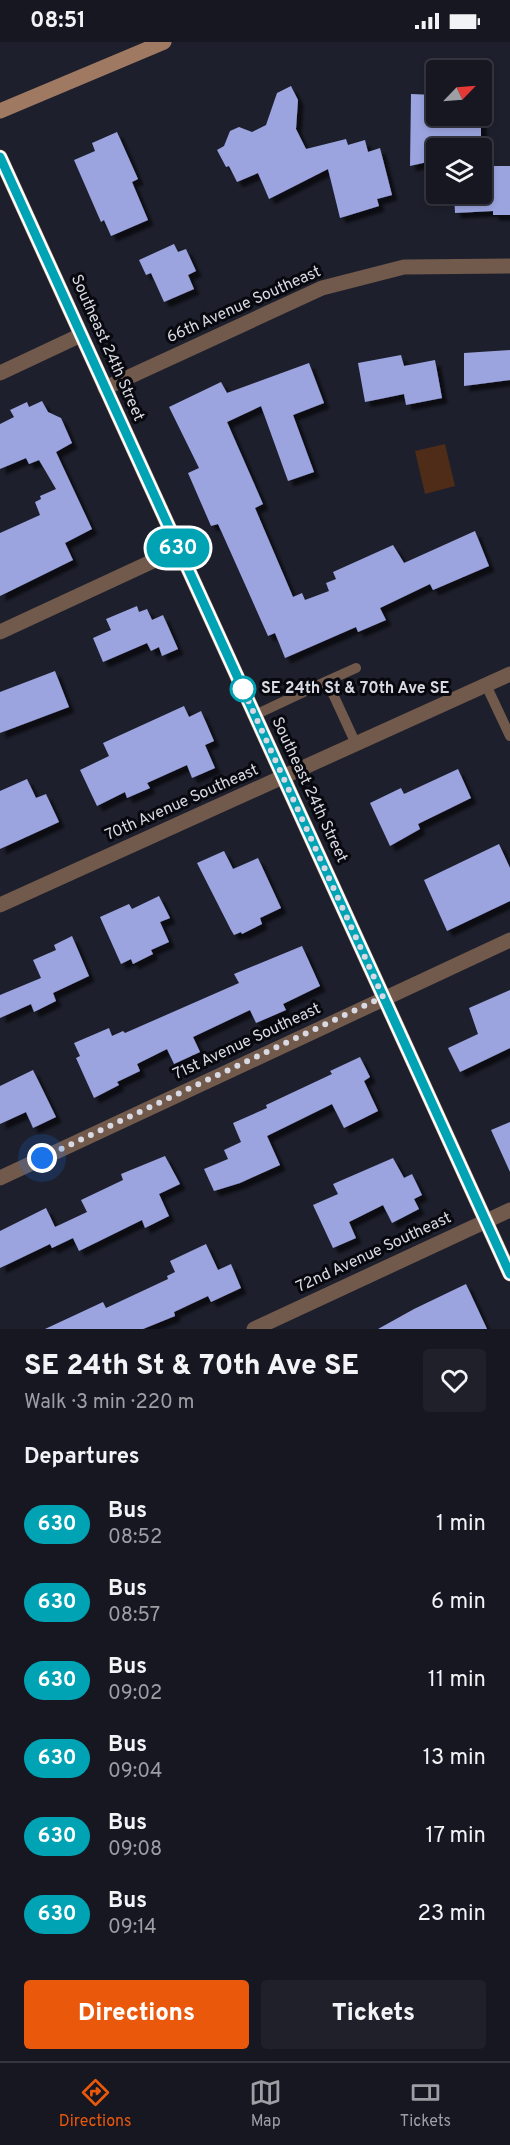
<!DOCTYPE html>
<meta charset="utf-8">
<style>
body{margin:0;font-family:Overpass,sans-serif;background:#1f202a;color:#f1f3f6;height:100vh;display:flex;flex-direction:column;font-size:22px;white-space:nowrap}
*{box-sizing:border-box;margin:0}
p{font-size:20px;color:#9e9fa5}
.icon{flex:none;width:33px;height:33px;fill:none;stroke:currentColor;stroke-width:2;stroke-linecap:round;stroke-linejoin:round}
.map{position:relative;height:1287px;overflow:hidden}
.drawer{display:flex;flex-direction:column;background:#161721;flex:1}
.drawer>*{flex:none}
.badge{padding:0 12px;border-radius:20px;font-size:21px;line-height:39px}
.needle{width:39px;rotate:65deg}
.fabs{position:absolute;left:426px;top:18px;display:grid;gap:12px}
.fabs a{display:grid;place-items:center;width:66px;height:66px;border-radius:6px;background:#161721;box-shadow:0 3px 9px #0003,0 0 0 2px #35363f;font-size:30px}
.you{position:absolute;width:30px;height:30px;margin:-15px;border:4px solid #fff;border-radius:50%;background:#1a73e8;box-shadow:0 0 0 9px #1a73e833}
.map>.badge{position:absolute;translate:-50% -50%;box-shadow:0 0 0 3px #fff}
h2{padding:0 24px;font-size:22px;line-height:54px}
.round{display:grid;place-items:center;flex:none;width:63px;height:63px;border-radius:6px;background:#1f202a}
.head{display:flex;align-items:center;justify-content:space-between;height:102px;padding:0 24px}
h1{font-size:28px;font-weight:800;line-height:45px}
.action{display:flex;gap:12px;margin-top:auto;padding:12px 24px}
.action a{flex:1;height:69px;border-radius:6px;background:#ea580c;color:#fff;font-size:24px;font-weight:800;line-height:69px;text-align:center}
.action a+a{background:#1f202a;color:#f1f3f6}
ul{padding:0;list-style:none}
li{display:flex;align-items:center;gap:18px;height:78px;padding:0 24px}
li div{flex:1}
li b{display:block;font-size:22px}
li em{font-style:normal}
li .badge{min-width:66px;font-weight:700;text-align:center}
.status{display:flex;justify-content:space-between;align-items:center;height:42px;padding:0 30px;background:#161721;direction:ltr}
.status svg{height:16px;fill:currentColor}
.menu{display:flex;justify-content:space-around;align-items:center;height:84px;border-top:2px solid #35363f;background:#161721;font-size:16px;color:#9e9fa5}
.menu a{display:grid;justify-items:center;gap:3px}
.menu .selected{color:#ea580c}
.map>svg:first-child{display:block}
.green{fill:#4e2c17}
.building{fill:#9ba4df;filter:url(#shadow)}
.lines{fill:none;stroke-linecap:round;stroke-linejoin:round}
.lane{stroke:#71594b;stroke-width:10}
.street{stroke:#71594b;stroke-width:15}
.secondary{stroke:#9f7962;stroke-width:15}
.line-casing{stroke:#fff;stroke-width:14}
.line{stroke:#00a3b4;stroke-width:9}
.walk{stroke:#d8d9e2;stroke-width:6;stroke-dasharray:0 10.8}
.stop-dot{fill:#fff;stroke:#00a3b4;stroke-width:3}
.labels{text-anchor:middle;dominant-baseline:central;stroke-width:6;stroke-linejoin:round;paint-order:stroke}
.street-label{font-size:16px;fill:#d8d9e2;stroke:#08090f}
.stop-label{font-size:16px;font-weight:bold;fill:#d8d9e2;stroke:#08090f;text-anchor:start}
</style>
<div class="status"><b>08:51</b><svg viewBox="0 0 49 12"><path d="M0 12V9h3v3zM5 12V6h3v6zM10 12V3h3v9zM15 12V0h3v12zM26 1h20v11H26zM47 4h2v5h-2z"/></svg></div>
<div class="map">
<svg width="510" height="1287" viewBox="0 0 510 1287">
<defs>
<filter id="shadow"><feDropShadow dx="5.5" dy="5.5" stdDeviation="1.5" flood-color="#0009"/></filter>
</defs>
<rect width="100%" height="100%" fill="#1d1f2c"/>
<path class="green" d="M445,402l10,42 -30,8 -10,-43z"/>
<path class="building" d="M291,44l7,14 -2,29 10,20 40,-10 2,6 17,-5 3,12 12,-4 12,47 -15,4 2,7 -39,12 -12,-49 -59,30 -11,-26 -21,9 -8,-16 -3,1 -9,-17 7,-4 6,-15 9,-4 13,5 14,-7 11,-32z
M411,52l25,1v21h40v5h5v27h-45v12l-26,6z
M117,90l21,47 -6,3 16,38 -37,16 -7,-16 -3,2 -27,-62 21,-9 -3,-8z
M482,124h28v49h-17v-4l-38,2 -1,-19h28z
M174,202l4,8 8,-3 10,22 -8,4 6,14 -30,13 -13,-29 -5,2 -7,-15z
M510,308v30l-46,6v-33z
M401,313l3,11 31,-6 7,38 -36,7 -2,-11 -39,8 -7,-39z
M309,321l15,40 -31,12 21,57 -26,9 -27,-75 -34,16 36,82 -8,4 38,89 9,-4 3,7 24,-9 -3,-8 10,-4 -3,-7 60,-27 11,18 71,-32 14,35 -56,24 -3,-6 -50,24 6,12 -28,12 -2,-5 -71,31 -10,-25 -7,3 -50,-112 -7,2 -23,-53 11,-5 -30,-61 52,-25 6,11z
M42,359l6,11 13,6 11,25 -16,9 36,77 -27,14 8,17 -73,36v-63l40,-18 -5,-13 6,-3 -1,-3 16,-7 -17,-29 -10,4 -3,-6 -26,11v-45l14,-7 -4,-7 17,-8 2,5z
M137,564l2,6 8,-3 5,11 11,-5 15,34 -16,7 -3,-9 -8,4 -4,-8 -44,19 -10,-24 18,-8 -5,-11z
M55,629l14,36 -69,26v-41z
M184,664l5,11 12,-6 13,30 -9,4 10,23 -23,10 -5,-13 -40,18 3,5 -23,10 -2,-6 -28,14 -17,-36 29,-14 -6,-13z
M458,727l13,29 -53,26 2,5 -30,17 -20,-43 31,-15 3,6z
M27,737l9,19 10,-4 13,28 -59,27v-58z
M499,802l11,24v33l-63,30 -23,-51z
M224,809l9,18 25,-11 23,50 -21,10 2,6 -20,10 -1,-2 -7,3 -3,-5 -34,-67z
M159,854l11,22 -10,4 9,20 -18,8 2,4 -20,10 -2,-5 -10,5 -21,-47 29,-13 3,5z
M72,894l17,40 -36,17 3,8 -22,11 -3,-8 -31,14v-23l41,-17 -8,-18 23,-10 -2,-5z
M302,904l18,40 -37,18 3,6 -30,13 -6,-13 -57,27 7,15 -26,12 -7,-15 -30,15 3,7 -23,11 2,3 -25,13 -18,-40 4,-2 -6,-13 35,-15 3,8 11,-5 2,2 114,-50 -5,-9z
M510,948v58l-50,24 -12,-24 30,-14 -9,-26z
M360,1015l10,20 -6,4 14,30 -34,17 -12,-24 -65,32 13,29 -40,18 -26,8 -10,-22 24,-10 -4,-9 17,-8 -8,-19 34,-15 -1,-3 66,-31 -2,-3z
M33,1028l23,47 -23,11 -7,-16 -26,12v-38z
M510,1080v50l-19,-42z
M165,1114l15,28 -21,10 10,22 -24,12 -3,-8 -63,31 -6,-13 -21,10 -2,-4 -50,24v-37l46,-23 9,19 32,-15 -6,-12 42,-20 -2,-6z
M393,1116l11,20 8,-4 10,21 -8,4 5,10 -27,14 -9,-18 -34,17 7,16 -23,10 -20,-43 25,-11 -5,-10z
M206,1202l12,26 13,-6 10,24 -30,14 -3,-6 -34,16 1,4 -32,13h-98l58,-27 3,6 62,-29 -1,-3 8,-4 -5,-11z
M466,1242l21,45h-109l36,-20z"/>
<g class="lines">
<path class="lane" d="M327,639l29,-13
M486,643l24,51
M255,673l72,-34 29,63"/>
<path class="street" d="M0,331l81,-38
M105,346l217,-100 82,-21 106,-1
M0,590l179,-83
M0,863l510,-231
M0,1136l510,-238
M254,1287l256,-119"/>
<path class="secondary" d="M0,69l164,-69
M0,115l510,1117"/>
</g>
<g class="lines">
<defs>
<path id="line" d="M0,115l510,1117"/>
</defs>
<use href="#line" class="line-casing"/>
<use href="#line" class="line"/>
<path class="walk" d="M42,1116l341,-161 -140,-308"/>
</g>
<circle class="stop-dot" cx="243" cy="647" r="12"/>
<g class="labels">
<g class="street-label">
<text transform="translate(244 263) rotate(-24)">66th Avenue Southeast</text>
<text transform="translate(107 306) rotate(66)">Southeast 24th Street</text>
<text transform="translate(309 748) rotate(65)">Southeast 24th Street</text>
<text transform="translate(182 761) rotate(-24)">70th Avenue Southeast</text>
<text transform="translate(247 1000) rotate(-25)">71st Avenue Southeast</text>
<text transform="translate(374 1211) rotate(-25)">72nd Avenue Southeast</text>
</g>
<g class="stop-label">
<text x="261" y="647">SE 24th St &amp; 70th Ave SE</text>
</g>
</g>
</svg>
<div class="fabs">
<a><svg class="needle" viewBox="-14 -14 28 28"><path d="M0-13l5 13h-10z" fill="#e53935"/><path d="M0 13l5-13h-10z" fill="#9e9fa5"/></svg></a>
<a><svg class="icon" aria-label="layers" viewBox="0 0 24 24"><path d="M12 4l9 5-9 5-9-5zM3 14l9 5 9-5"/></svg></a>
</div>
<div class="you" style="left:42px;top:1116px"></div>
<b class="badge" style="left:178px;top:506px;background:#00a3b4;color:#fff">630</b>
</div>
<section class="drawer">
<div class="head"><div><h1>SE 24th St &amp; 70th Ave SE</h1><p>Walk · 3 min · 220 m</p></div><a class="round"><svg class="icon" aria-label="heart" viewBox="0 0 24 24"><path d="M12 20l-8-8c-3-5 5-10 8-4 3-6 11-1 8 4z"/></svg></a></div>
<h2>Departures</h2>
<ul>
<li><span class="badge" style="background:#00a3b4;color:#fff">630</span><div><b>Bus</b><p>08:52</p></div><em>1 min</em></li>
<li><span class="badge" style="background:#00a3b4;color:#fff">630</span><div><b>Bus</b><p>08:57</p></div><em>6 min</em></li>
<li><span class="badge" style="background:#00a3b4;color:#fff">630</span><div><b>Bus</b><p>09:02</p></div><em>11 min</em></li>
<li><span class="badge" style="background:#00a3b4;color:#fff">630</span><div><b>Bus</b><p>09:04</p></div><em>13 min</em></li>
<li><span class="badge" style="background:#00a3b4;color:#fff">630</span><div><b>Bus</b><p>09:08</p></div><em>17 min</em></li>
<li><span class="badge" style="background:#00a3b4;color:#fff">630</span><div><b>Bus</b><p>09:14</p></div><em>23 min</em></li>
</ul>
<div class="action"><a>Directions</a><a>Tickets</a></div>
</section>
<nav class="menu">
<a class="selected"><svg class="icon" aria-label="directions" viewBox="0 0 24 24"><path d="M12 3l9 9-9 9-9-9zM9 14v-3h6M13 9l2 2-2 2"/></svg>Directions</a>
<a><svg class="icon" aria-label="map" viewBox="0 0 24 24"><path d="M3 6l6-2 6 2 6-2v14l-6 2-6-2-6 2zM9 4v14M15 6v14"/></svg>Map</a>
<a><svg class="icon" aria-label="tickets" viewBox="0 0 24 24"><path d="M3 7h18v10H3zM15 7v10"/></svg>Tickets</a>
</nav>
